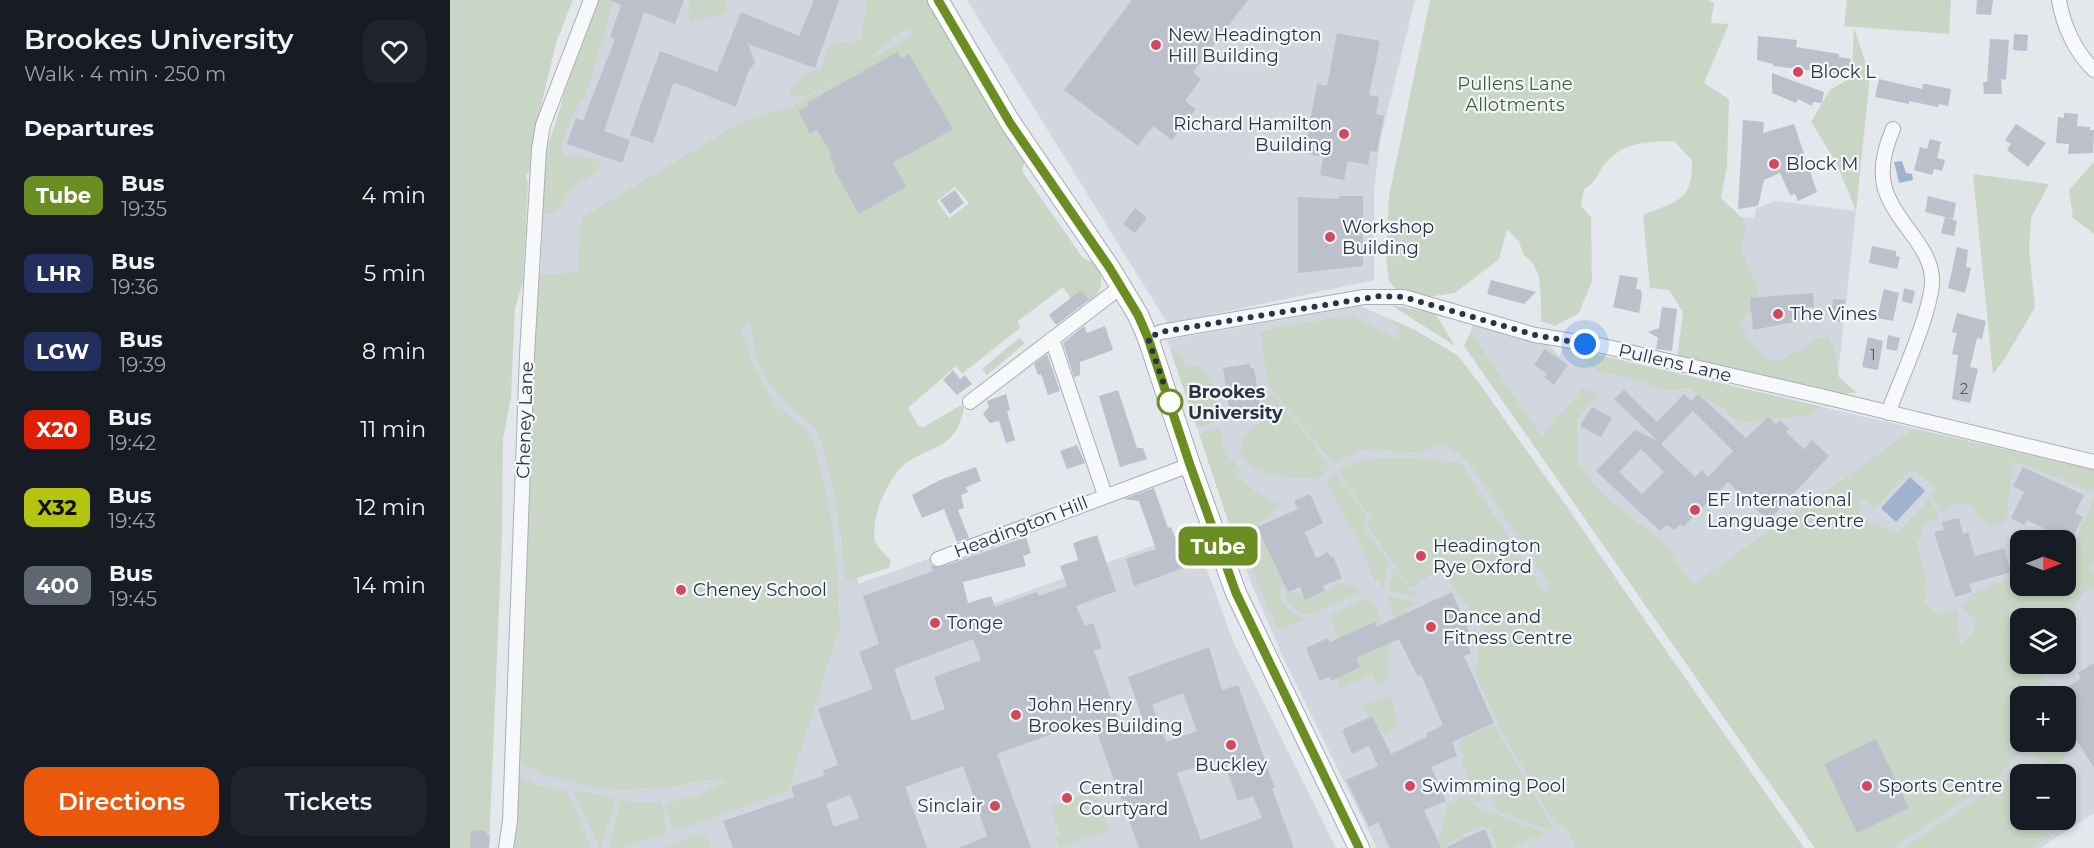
<!DOCTYPE html>
<meta charset="utf-8">
<style>
body{margin:0;font-family:Montserrat,sans-serif;background:#20242c;color:#f1f3f6;height:100vh;display:flex;flex-direction:column;font-size:22px;white-space:nowrap}
*{box-sizing:border-box;margin:0}
p{font-size:20px;color:#9ea1a6}
.icon{flex:none;width:33px;height:33px;fill:none;stroke:currentColor;stroke-width:2;stroke-linecap:round;stroke-linejoin:round}
.map{position:relative;flex:1;overflow:hidden}
.sheet{display:flex;flex-direction:column;background:#171b24;width:450px}
.sheet>*{flex:none}
.badge{padding:0 12px;border-radius:9px;font-size:21px;line-height:39px}
.needle{width:39px;rotate:90deg}
.buttons{position:absolute;left:1560px;top:530px;display:grid;gap:12px}
.buttons a{display:grid;place-items:center;width:66px;height:66px;border-radius:12px;background:#171b24;box-shadow:0 3px 9px #0003;font-size:30px}
.you{position:absolute;width:30px;height:30px;margin:-15px;border:4px solid #fff;border-radius:50%;background:#1a73e8;box-shadow:0 0 0 9px #1a73e833}
.map>.badge{position:absolute;translate:-50% -50%;box-shadow:0 0 0 3px #fff}
h2{padding:0 24px;font-size:22px;line-height:54px}
.round{display:grid;place-items:center;flex:none;width:63px;height:63px;border-radius:18px;background:#20242c}
.headline{display:flex;align-items:center;justify-content:space-between;height:102px;padding:0 24px}
h1{font-size:28px;font-weight:600;line-height:45px}
.cta{display:flex;gap:12px;margin-top:auto;padding:12px 24px}
.cta a{flex:1;height:69px;border-radius:18px;background:#ea580c;color:#fff;font-size:24px;font-weight:600;line-height:69px;text-align:center}
.cta a+a{background:#20242c;color:#f1f3f6}
ul{padding:0;list-style:none}
li{display:flex;align-items:center;gap:18px;height:78px;padding:0 24px}
li div{flex:1}
li b{display:block;font-size:22px}
li em{font-style:normal}
li .badge{min-width:66px;font-weight:700;text-align:center}
main{display:flex;flex:1;min-height:0}
.map>svg:first-child{display:block}
.built{fill:#d2d6de;fill-rule:evenodd}
.green{fill:#c9d6c5;fill-rule:evenodd}
.water{fill:#9fb4cc}
.building{fill:#bbc0ca;fill-rule:evenodd}
.lines{fill:none;stroke-linecap:round;stroke-linejoin:round}
.minor-casing{stroke:#a9aeb7;stroke-width:16}
.primary-casing{stroke:#a3abb8;stroke-width:22}
.minor{stroke:#f7f8fa;stroke-width:14}
.primary{stroke:#fff;stroke-width:20}
.line-casing{stroke:#fff;stroke-width:14}
.line{stroke:#6b8e23;stroke-width:9}
.walk{stroke:#2b3445;stroke-width:6;stroke-dasharray:0 10.8}
.poi-dot{fill:#d1495b;stroke:#f4f6f9;stroke-width:2}
.stop-dot{fill:#fff;stroke:#6b8e23;stroke-width:3}
.labels{text-anchor:middle;dominant-baseline:central;stroke-width:4.5;stroke-linejoin:round;paint-order:stroke}
.number-label{font-size:15px;fill:#4f5766}
.poi-label{font-size:18px;fill:#2b3445;stroke:#f4f6f9;text-anchor:start}
.park-label{font-size:18px;fill:#3f6138;stroke:#f4f6f9}
.street-label{font-size:18px;fill:#2b3445;stroke:#f4f6f9}
.stop-label{font-size:18px;font-weight:bold;fill:#2b3445;stroke:#f4f6f9;text-anchor:start}
</style>
<main>
<section class="sheet">
<div class="headline"><div><h1>Brookes University</h1><p>Walk · 4 min · 250 m</p></div><a class="round"><svg class="icon" aria-label="heart" viewBox="0 0 24 24"><path d="M12 20l-8-8c-3-5 5-10 8-4 3-6 11-1 8 4z"/></svg></a></div>
<h2>Departures</h2>
<ul>
<li><span class="badge" style="background:#6b8e23;color:#fff">Tube</span><div><b>Bus</b><p>19:35</p></div><em>4 min</em></li>
<li><span class="badge" style="background:#222e5b;color:#fff">LHR</span><div><b>Bus</b><p>19:36</p></div><em>5 min</em></li>
<li><span class="badge" style="background:#222e5b;color:#fff">LGW</span><div><b>Bus</b><p>19:39</p></div><em>8 min</em></li>
<li><span class="badge" style="background:#df2005;color:#fff">X20</span><div><b>Bus</b><p>19:42</p></div><em>11 min</em></li>
<li><span class="badge" style="background:#b3c50e;color:#111">X32</span><div><b>Bus</b><p>19:43</p></div><em>12 min</em></li>
<li><span class="badge" style="background:#5e6671;color:#fff">400</span><div><b>Bus</b><p>19:45</p></div><em>14 min</em></li>
</ul>
<div class="cta"><a>Directions</a><a>Tickets</a></div>
</section>
<div class="map">
<svg width="1644" height="848" viewBox="0 0 1644 848">
<rect width="100%" height="100%" fill="#e4e7ec"/>
<path class="built" d="M145,0h333l85,141 -262,197 102,145 5,101 84,-30 23,60 228,-83 40,110 103,207h-823l30,-635 19,-114z
M517,0h448l-35,141 -6,48v91l-206,44z
M1326,201l80,10 -20,183 -137,-31 17,-148 38,3 2,-10z
M910,306l55,24 43,26 109,150 118,174 119,168h-427l-91,-184 -35,-81 -84,-243z
M1022,325l67,15 12,7 8,9 5,-9 530,123v343l-54,35h-211l-286,-410 -72,-107zM1570,540h46v45h-46zM1570,618h46v45h-46zM1570,696h46v45h-46zM1570,774h46v45h-46z"/>
<path class="green" d="M0,0h123l-17,43 -25,105 -1,21 -4,7 2,8 -5,98 -8,26 -4,89 -8,42 -1,97 -13,312h-39z
M145,0h19l-29,97 -12,15 -12,34 4,9 23,2 14,6 -10,13 -20,10 -11,22 -12,7 -6,-2 -2,-45z
M240,0h38l-3,13 -36,9z
M417,0h61l97,159 -3,12 61,87 14,6c7,15 6,27 -7,38l-9,-12 -10,8 -8,-11 -45,34 2,7 -58,46 -6,-8 -48,42 11,18 5,1 37,-22 3,3c-9,42 -28,35 -58,55 -17,12 -38,59 -30,80 3,6 10,12 15,18l-2,7 -43,13c-7,-50 -9,-103 -30,-150 -4,-9 -22,-19 -30,-28 -21,-21 -36,-53 -35,-83l-10,8 12,38 22,38 29,24 9,15 14,52 9,59 4,72 -52,165 -116,41 -5,-29 30,-7 32,-16 -31,1 -26,6 -52,3 -26,-3 -51,-13 -18,-9 -8,-9 21,-481 40,-3 3,-54 157,-94 45,-16 3,2 53,-32 -36,19 -13,-1 1,-6 13,-17 17,-4 8,-23 7,-5 16,3 9,-6zM457,29l6,6 -73,42 32,-20 14,-14zM505,187l14,16 -20,15 -12,-17z
M980,0h279l5,3 -3,20 18,1 -25,59 25,16 -2,67 -6,32c19,19 32,23 19,50l17,39 1,17 -19,18c9,17 19,35 39,40l39,-23 12,-2 6,15 4,25 18,16 -21,1 -159,-36 6,-46 -14,-22 -19,-2 -7,-73c33,-14 50,-13 49,-55l-18,-19c-28,1 -50,0 -69,23 -8,10 -9,19 -21,25l-3,17 10,11 1,64 -13,32 -24,13 -14,-5c-1,-21 4,-54 -17,-65l-5,-14 -12,-13 -8,30 -44,34 -28,4 -30,-6 -8,-10 -3,-24 3,-61z
M1397,0h104l-2,34 -105,-8z
M1404,28l16,48 -14,135 -20,-49 -25,-40 19,-32 22,-13z
M1644,162v72l-21,-16 -4,-28z
M1523,174l76,10 -18,34 -2,31 6,58 -31,53 -11,14z
M941,305l44,8 20,33z
M895,316h8l45,24 2,-9 -10,-12 25,11 43,26 24,31 322,461h-229l-9,-21 -11,-3 -57,-100 -24,-52 5,-16 -6,-14 2,-14 7,11 5,-3 -45,-68 -31,21 -44,-64 3,-8 -33,-47c38,-20 82,-10 123,-8l87,135 -4,-9 6,-4 -81,-123 -24,-18 -26,10 -60,-3 -24,14 -65,-78 -9,-55z
M1021,331l72,107 12,-22 7,-3 20,-24 16,5 -21,26v42l16,22 20,19 51,40 23,35 8,5 219,-154 180,41v22l-81,-31 -7,60 -16,6 -21,-24 -16,1 -11,9 -11,-19 5,-6 -24,-19 -37,40 -15,-12 -1,21 38,15 32,-34 10,16 -19,13 3,8 -6,6 11,43 -4,15 11,14 22,-5 2,36 11,-9 7,-16 -17,-13 11,-12 45,-20 -4,-19 8,-10v39h46v-29h2l26,-59v64l-5,6 5,6v13l-12,7 -7,14 -29,11h-26v45h23l4,12 -18,21h-9v45l49,-1 -4,17 -11,10 -28,-16 -12,7 -18,21 -104,69h-77l-351,-502z
M569,338l6,5 -38,32 -5,-6z
M720,349l10,5 6,12c31,-4 30,35 31,55l-20,7z
M1122,349l247,57 -6,9 -64,7 -16,-4 -12,-11 -33,-19 -20,3 -40,-14 -30,-5z
M825,395l55,71 -12,13c-19,0 -91,-3 -74,-40 6,-11 13,-17 24,-20l-3,-17h-4v-5z
M769,427l6,26 17,17 -5,5 18,16 24,14 -22,21 28,59 -5,3c-2,17 12,25 25,31l-27,11 -37,-86 2,-5 -12,-9 -32,-96z
M884,471l32,44 -2,12 25,36 -6,27 -4,-10 -4,2 -14,-34 -34,-66z
M944,567l17,25 3,-2 5,7 -31,-6z
M890,584l15,2 8,6 -54,23c-12,-5 -24,-9 -24,-24l18,4 3,4z
M935,595l34,8 -14,6 2,4 -12,5z
M914,599l10,4 10,26 -6,2 -3,-8 -37,15 -8,-22z
M935,634l4,11 -2,35 -9,5 -6,-11 -33,15 -4,-10 4,-17z
M936,696l5,2c6,17 10,28 -6,38l-23,-30z
M1044,725l59,103 -4,2 -51,-19 -7,-17 5,-2 -4,-9 -15,6 4,9h6l-10,4 -10,-8 7,-3 -12,-26 3,-6 -6,-14 1,-5z
M1586,760l10,14h-26v45h46v-15l9,15 -44,29h-127z
M66,774l21,11 30,6 25,57h-79z
M123,790l43,8 -15,50h-1z
M645,791l14,39 -50,18 -4,-12 5,-2 -10,-27z
M1013,796l16,12 66,25 -33,15h-15l-7,-19 -7,-3 -21,8 3,4 -17,5 -5,5 -6,-3 11,-42z
M171,801l41,2 5,30 -46,15h-12z
M255,831l7,17h-49z"/>
<path class="water" d="M1452,161l4,12 6,1 1,6 -14,3 -5,-21z
M1460,477l15,14 -29,31 -15,-14z"/>
<path class="building" d="M161,0h73l-9,24 -31,-12 -40,119 26,9 -8,23 -55,-19 9,-26 7,3 32,-82 -5,-2 11,-32z
M364,0h25l-24,68 -67,-24 7,18 -7,10 -12,35 -60,-24 -3,1 -20,59 -23,-8 30,-84 57,21 24,-60 58,24z
M682,0h116l-55,72 8,7 -16,22 11,8 -24,31 -19,-14 -15,20 -74,-56z
M1527,0h16l-2,15 -15,-1z
M887,33l43,8 -11,54 10,2 -3,17 8,2 -7,36 -7,-1 -2,14 -20,-4 -4,19 -24,-5 3,-18 -19,-4 13,-69 10,2z
M1564,34l14,1 -1,16 -14,-1z
M1308,36l39,4 -1,7 43,7v3l12,2 -1,15 -11,-4 -1,4 -65,-8v-2l-16,-4z
M1540,39l19,1 -3,40 -5,-1 1,15h-18l-1,-12h4z
M447,52l5,6 7,-4 44,75 -60,34 13,24 -47,27 -25,-44 2,-1 -7,-13 3,-1 -15,-25 -7,4 -12,-23 10,-5 -1,-3z
M1322,73l52,19 -2,11 -9,-1 -1,4 -14,-7 -2,4 -24,-10z
M1429,79l43,10 1,-5h3l25,5 -3,17 -9,-2 -1,3 -29,-6v3l-34,-7z
M1614,113l14,1 -1,12 13,1v3h4l-1,23 -25,1 1,-10 -13,-1 2,-26 6,1z
M1293,120l21,2 -1,11 31,-9 23,68 -19,9 -3,-7 -5,1 -10,-22 -16,7 -6,26 -20,3z
M1566,124l30,19 -18,24 -21,-17 4,-6 -6,-4z
M1480,139l11,3 -4,16 8,2 -3,11 -8,-2 -2,6 -18,-5 6,-23 7,2z
M505,190l9,13 -14,11 -10,-14z
M889,196h24v70l-65,7v-76l41,2z
M1478,196l28,7 -3,16 -28,-7z
M685,208l12,10 -12,15 -12,-9z
M1495,217l12,4 -3,15 -13,-3z
M1422,246l24,5v5l4,1 -3,12 -28,-6z
M1507,247l11,3 -2,17 5,1 -6,25 -17,-5z
M1170,275l18,3 -2,11 5,1 1,6 -3,17 -26,-6z
M1041,280l45,12 -12,12 -37,-10z
M1454,288l11,3 -3,13 -10,-3z
M1434,289l15,4 -6,28 -16,-3z
M631,290l8,10 -33,25 -7,-10z
M1363,293l1,14 -11,1 1,12 -51,10 -3,-32z
M1383,299l12,1 -2,22 -12,-1z
M1212,307l15,2 -5,42 -16,-2 2,-11 -10,-6 11,-4z
M1507,313l29,8 -4,18 -5,-1 -7,29 8,2 -8,34 -18,-4 6,-44 -6,-1 5,-21 -5,-1z
M634,326l3,7 18,-7 8,24 -33,12v13l-6,2 -11,-34z
M1438,335l12,3 -3,13 -11,-2z
M1418,337l15,4 -5,29 -16,-3z
M1095,349l23,16 -14,20 -10,-8 3,-3 -13,-9z
M597,354l13,37 -12,4 -7,-21 -3,1 -4,-11z
M800,364v4h4l8,48 -28,4 -4,-3 -7,-49z
M503,370l7,9 5,-4 7,9 -15,11 -14,-15z
M668,390l19,58h6l4,11 -27,8 -21,-71z
M1174,390l33,32 27,-28 7,7 7,-7 48,44 22,-21 8,7 4,-4 9,9 -3,3 18,17 8,-9 17,16 -61,65 -40,-39 -45,45 -3,-3 -5,6 -9,-5 -6,6 -64,-60 39,-41 23,11 -44,-42zM1243,411l40,40 -25,26 -6,-7 -7,7 -34,-33zM1191,449l23,23 -22,22 -23,-22z
M556,394l4,16 -3,1 8,29 -9,3 -7,-22 -9,2 -7,-9 6,-7 -2,-6z
M1142,407l20,11 -11,19 -21,-11z
M627,445l8,18 -18,6 -7,-18z
M526,467l5,14 -15,6 2,5 -7,3 3,13 -6,2 11,28 -12,4 -13,-33 -22,9 -10,-23 28,-15z
M1573,467l61,28 -9,18 8,4 -14,28 -3,-5h-24l5,-10 -20,-10 -3,5 -13,-7 13,-26 -11,-6z
M704,488l14,40 3,-1 7,17 3,-1 8,23 -55,20 -8,-27 30,-10 -17,-48 -16,-2z
M860,494l13,29 -18,9 11,26 12,-6 2,5 3,-1 9,22 -19,8 2,5 -20,9 -5,-13 -12,5 -31,-65 41,-18 -4,-8z
M1509,518l4,16 5,-2 7,24 29,-8 7,24 -42,12 3,8 -17,5 -21,-65 10,-2 -2,-8z
M647,535l19,56 -40,15 9,20 8,-3 9,25 -8,3 28,79 22,-8 -16,-45 81,-30 13,43 16,-5 37,103 -3,1 22,59h-155l-47,-129 -95,35 34,94h-72l28,-12 -24,-70 -58,21 22,61h-194l-10,-27 71,-24 -3,-10 34,-12 -2,-5 15,-5 -20,-56 55,-20 -14,-37 20,-8 -16,-48 70,-25 -2,-5 10,1 85,-30 5,16 -8,3 3,10 -63,16 5,21 23,-7 4,11 42,-15 2,4 28,-10 -7,-20 18,-6 -5,-17zM523,639l8,21 -47,17 11,32 -33,12 -18,-52zM733,693l14,38 -31,11 -14,-37zM773,759l15,42 15,-5 9,22 -61,22 -24,-67zM400,795l9,23 -25,9 -8,-23z
M1002,592l18,42 -6,3 7,16 -7,3 30,67 -42,19 5,14 -26,11 15,34 -22,9 17,38h-51l-12,-26 -9,5 -23,-47 32,-14 -9,-20 -17,8 -10,-24 30,-14 19,38 36,-17 -1,-3 17,-9 -22,-50 -3,2 -19,-38 -43,19 4,9 -29,14 -2,-4 -9,4 -14,-33 22,-10 2,4 45,-20 1,5z
M1644,663v105l-28,-45v-35l15,-10 -3,-5z
M1426,739l33,69 -52,25 -33,-69z
M1035,829l8,19h-48l20,-10z
M21,830l15,1v4h4l-1,13h-19z"/>
<g class="lines">
<defs>
<path id="minor" d="M1609,0c4,25 16,52 35,70
M698,338l13,-6 203,-35h40l131,38 68,11 226,52 265,64
M602,339l53,156
M520,402l152,-116
M1438,413c11,-30 46,-106 44,-135 -1,-16 -9,-28 -18,-41 -30,-40 -42,-59 -21,-108
M488,559l252,-94
M56,848l4,-27 17,-466 12,-206 4,-24 48,-125"/>
<path id="primary" d="M488,0l72,122 99,145 29,48 10,23 42,127 46,128 123,255"/>
</defs>
<use href="#minor" class="minor-casing"/>
<use href="#primary" class="primary-casing"/>
<use href="#minor" class="minor"/>
<use href="#primary" class="primary"/>
</g>
<g class="lines">
<defs>
<path id="line" d="M488,0l72,123 99,144 29,48 10,23 42,127 46,128 123,255"/>
</defs>
<use href="#line" class="line-casing"/>
<use href="#line" class="line"/>
<path class="walk" d="M720,402l-22,-64 13,-6 219,-36 24,1 131,38 50,9"/>
</g>
<g class="poi-dot">
<circle cx="706" cy="45" r="6"/>
<circle cx="1348" cy="72" r="6"/>
<circle cx="894" cy="134" r="6"/>
<circle cx="1324" cy="164" r="6"/>
<circle cx="880" cy="237" r="6"/>
<circle cx="1328" cy="314" r="6"/>
<circle cx="1245" cy="510" r="6"/>
<circle cx="971" cy="556" r="6"/>
<circle cx="231" cy="590" r="6"/>
<circle cx="485" cy="623" r="6"/>
<circle cx="981" cy="627" r="6"/>
<circle cx="566" cy="715" r="6"/>
<circle cx="781" cy="745" r="6"/>
<circle cx="960" cy="786" r="6"/>
<circle cx="1417" cy="786" r="6"/>
<circle cx="617" cy="798" r="6"/>
<circle cx="545" cy="806" r="6"/>
</g>
<circle class="stop-dot" cx="720" cy="402" r="12"/>
<g class="labels">
<g class="number-label">
<text x="1423" y="354">1</text>
<text x="1514" y="388">2</text>
</g>
<g class="poi-label">
<text x="718" y="35">New Headington<tspan x="718" dy="21">Hill Building</tspan></text>
<text x="1360" y="72">Block L</text>
<text x="882" y="124" text-anchor="end">Richard Hamilton<tspan x="882" dy="21">Building</tspan></text>
<text x="1336" y="164">Block M</text>
<text x="892" y="227">Workshop<tspan x="892" dy="21">Building</tspan></text>
<text x="1340" y="314">The Vines</text>
<text x="1257" y="500">EF International<tspan x="1257" dy="21">Language Centre</tspan></text>
<text x="983" y="546">Headington<tspan x="983" dy="21">Rye Oxford</tspan></text>
<text x="243" y="590">Cheney School</text>
<text x="993" y="617">Dance and<tspan x="993" dy="21">Fitness Centre</tspan></text>
<text x="497" y="623">Tonge</text>
<text x="578" y="705">John Henry<tspan x="578" dy="21">Brookes Building</tspan></text>
<text x="781" y="765" text-anchor="middle">Buckley</text>
<text x="972" y="786">Swimming Pool</text>
<text x="1429" y="786">Sports Centre</text>
<text x="629" y="788">Central<tspan x="629" dy="21">Courtyard</tspan></text>
<text x="533" y="806" text-anchor="end">Sinclair</text>
</g>
<g class="park-label">
<text x="1065" y="84">Pullens Lane<tspan x="1065" dy="21">Allotments</tspan></text>
</g>
<g class="street-label">
<text transform="translate(1225 363) rotate(13)">Pullens Lane</text>
<text transform="translate(75 420) rotate(-88)">Cheney Lane</text>
<text transform="translate(571 527) rotate(-21)">Headington Hill</text>
</g>
<g class="stop-label">
<text x="738" y="392">Brookes<tspan x="738" dy="21">University</tspan></text>
</g>
</g>
</svg>
<div class="buttons">
<a><svg class="needle" viewBox="-14 -14 28 28"><path d="M0-13l5 13h-10z" fill="#e53935"/><path d="M0 13l5-13h-10z" fill="#9ea1a6"/></svg></a>
<a><svg class="icon" aria-label="layers" viewBox="0 0 24 24"><path d="M12 4l9 5-9 5-9-5zM3 14l9 5 9-5"/></svg></a>
<a>+</a>
<a>−</a>
</div>
<div class="you" style="left:1135px;top:344px"></div>
<b class="badge" style="left:768px;top:546px;background:#6b8e23;color:#fff">Tube</b>
</div>
</main>
